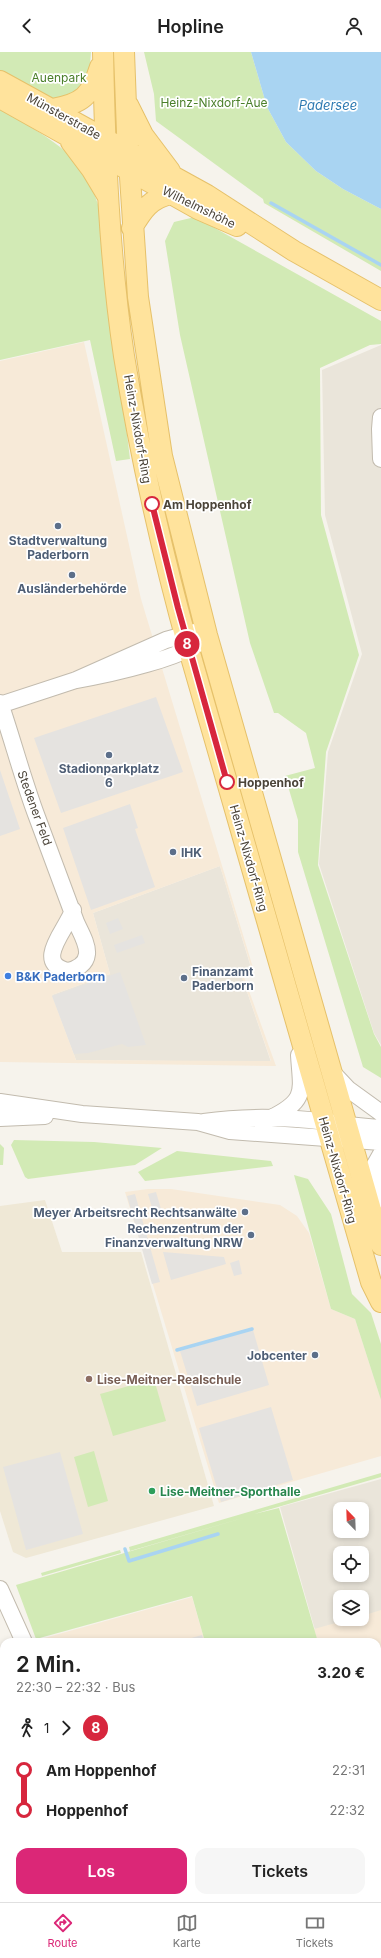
<!DOCTYPE html>
<html lang="de">
<meta charset="utf-8">
<style>
body{margin:0;font-family:Inter,sans-serif;background:#f6f6f6;color:#222;height:100vh;display:flex;flex-direction:column;font-size:15px;white-space:nowrap}
*{box-sizing:border-box;margin:0}
p{font-size:13px;color:#767676}
.icon{flex:none;width:22px;height:22px;fill:none;stroke:currentColor;stroke-width:2;stroke-linecap:round;stroke-linejoin:round}
.map{position:relative;flex:1;overflow:hidden}
.panel{position:absolute;left:0px;top:1586px;width:381px;height:264px;display:flex;flex-direction:column;background:#fff;border-radius:12px 12px 0 0;box-shadow:0 2px 6px #0003}
.panel>*{flex:none}
.badge{padding:0 8px;border-radius:13px;font-size:14px;line-height:26px}
.needle{width:26px;rotate:337deg}
.controls{position:absolute;left:333px;top:1450px;display:grid;gap:8px}
.controls a{display:grid;place-items:center;width:36px;height:36px;border-radius:8px;background:#fff;box-shadow:0 2px 6px #0003;font-size:20px}
.map>.badge{position:absolute;translate:-50% -50%;box-shadow:0 0 0 2px #fff}
.legs{display:flex;align-items:center;gap:6px;height:44px;padding:0 16px;font-size:13px}
.legs p{margin-inline-start:auto}
.summary{display:flex;align-items:center;justify-content:space-between;height:68px;padding:0 16px}
h1{font-size:22px;font-weight:600;line-height:30px}
.action{display:flex;gap:8px;margin-top:auto;padding:8px 16px}
.action a{flex:1;height:46px;border-radius:12px;background:#db2777;color:#fff;font-size:16px;font-weight:600;line-height:46px;text-align:center}
.action a+a{background:#f6f6f6;color:#222}
ul{padding:0 16px;list-style:none}
li{display:flex;align-items:center;gap:14px;height:40px;font-size:15px}
li i{display:grid;place-items:center;width:6px;height:100%;margin:0 5px;background:currentColor}
li i::after{content:'';width:10px;height:10px;margin:-5px;border:3px solid;border-radius:50%;background:#fff}
li p{margin-inline-start:auto}
li:first-child i{background:linear-gradient(#0000 50%,currentColor 0)}
li:last-child i{background:linear-gradient(currentColor 50%,#0000 0)}
header{display:flex;justify-content:space-between;align-items:center;height:52px;padding:0 16px;background:#fff;font-size:18px;font-weight:600}
.menu{display:flex;justify-content:space-around;align-items:center;height:56px;border-top:1px solid #e0e0e0;background:#fff;font-size:11px;color:#767676}
.menu a{display:grid;justify-items:center;gap:2px}
.menu .on{color:#db2777}
.map>svg:first-child{display:block}
.residential{fill:#eae5da;fill-rule:evenodd}
.commercial{fill:#f7ead8;fill-rule:evenodd}
.education{fill:#efe8d6}
.green{fill:#d2eab5}
.parking{fill:#e5e3e0}
.water{fill:#a9d4f2}
.lines{fill:none;stroke-linecap:round;stroke-linejoin:round}
.stream{stroke:#a9d4f2;stroke-width:3.5}
.minor-casing{stroke:#c2bbae;stroke-width:18}
.major-casing{stroke:#e6c16a;stroke-width:22}
.minor{stroke:#fff;stroke-width:16}
.major{stroke:#ffe39c;stroke-width:20}
.line-1-casing{stroke:#fff;stroke-width:9}
.line-1{stroke:#d7263d;stroke-width:6}
.stop-1-dot{fill:#fff;stroke:#d7263d;stroke-width:2}
.service-dot{fill:#5c6f8a;stroke:#fff;stroke-width:1.5}
.shop-dot{fill:#3f7fe0;stroke:#fff;stroke-width:1.5}
.education-dot{fill:#8d6e63;stroke:#fff;stroke-width:1.5}
.leisure-dot{fill:#2e9e5b;stroke:#fff;stroke-width:1.5}
.labels{text-anchor:middle;dominant-baseline:central;stroke-width:3.5;stroke-linejoin:round;paint-order:stroke}
.park-label{font-size:12px;fill:#4a7f2a;stroke:#fff}
.street-label{font-size:12px;fill:#4b4439;stroke:#fff}
.stop-label{font-size:12px;font-weight:bold;fill:#4b4439;stroke:#fff;text-anchor:start}
.service-label{font-size:12px;font-weight:bold;fill:#4e5e75;stroke:#fff}
.shop-label{font-size:12px;font-weight:bold;fill:#366cbe;stroke:#fff;text-anchor:start}
.education-label{font-size:12px;font-weight:bold;fill:#785e54;stroke:#fff;text-anchor:start}
.leisure-label{font-size:12px;font-weight:bold;fill:#27864d;stroke:#fff;text-anchor:start}
.water-label{font-size:13px;font-style:italic;fill:#2e7ab2;stroke:#fff}
</style>
<header><svg class="icon" aria-label="back" viewBox="0 0 24 24"><path d="M15 5l-7 7 7 7"/></svg>Hopline<svg class="icon" aria-label="person" viewBox="0 0 24 24"><circle cx="12" cy="8" r="4"/><path d="M4 21q1-7 8-7t8 7"/></svg></header>
<div class="map">
<svg width="381" height="1850" viewBox="0 0 381 1850">
<rect width="100%" height="100%" fill="#f6f3ec"/>
<path class="residential" d="M381,293v700l-7,-12 -55,-169 9,-112 34,-98 -37,-139 -3,-145z
M220,814l32,105 -10,6 29,85 -195,-2 -24,-65 58,-21 -17,-61z
M381,1427v132l-19,5v-19h-22v22h13l-38,11 -35,-123zM340,1457h22v22h-22zM340,1501h22v22h-22z"/>
<path class="commercial" d="M84,290l57,257 113,372 -10,6 32,89 -276,-4v-701zM220,814l32,104 -10,7 29,84 -195,-1 -24,-65 58,-21 -17,-61z
M148,1137h23l109,16 17,11 12,17 22,76 24,10 26,81v56l-162,47 -94,-311z
M192,1545l13,45h-175z
M381,1558v253l-4,1v-222h-59l-4,-13 36,-10h12v-3z
M103,1846h154l-14,4h-139z"/>
<path class="education" d="M45,1148l17,52h79l73,254 -188,52 -13,-6 -13,-41v-305z"/>
<path class="green" d="M0,0h91l-2,26 -7,13 -30,10 -52,-27z
M144,0h107l16,55 19,35 30,29 27,18 38,20v62l-117,-68 -1,-4 -107,-78 -2,-27z
M0,56c24,16 57,32 76,54 12,13 19,32 24,49l30,248 -14,2 -26,-121 -90,20z
M195,165l186,104v23l-11,1 -50,23 1,147 38,140 -33,97 -8,113 56,169 7,13v31l-18,-11 -65,-215v-32l-13,-44 30,-8 -9,-35 -28,-20h-4l-24,-70 -70,-308 -15,-94 9,-19z
M14,1088l80,2 68,6 -27,17 -107,14 -3,-2 -14,-32z
M0,1092l4,4 -1,17h-3z
M177,1099l94,10 2,5 -128,15 -7,-9z
M294,1123l14,4 23,35 21,80 19,19 10,31v56l-26,-81 -24,-10z
M154,1327l12,42 -53,15 -13,-42z
M94,1399l14,50 -20,6 -14,-50z
M381,1421v4l-127,37 25,-6 39,134h-113l-13,-46 -156,43 -20,-54 237,-70 -123,36 -1,-4z
M120,1498l1,3 -79,23 -1,-3z
M381,1825v25h-86l13,-4h69v-20z"/>
<path class="parking" d="M156,645l27,75 -122,41 -27,-75z
M0,718l20,59 -20,7z
M130,752l8,24 -3,1 20,58 -64,23 -28,-82z
M118,866l5,11 -13,5 -4,-11z
M142,883l3,8 -28,10 -3,-8z
M120,920l26,73 -18,2 -6,-3 -34,9 -14,1 -22,-58z
M156,1140l5,17 -8,2 -5,-17z
M135,1142l25,88 -8,2 -25,-88z
M163,1200l61,5 2,7 -55,16z
M239,1208l3,14 -8,2 -4,-13z
M253,1278l16,55 -72,21 -17,-55z
M271,1355l22,73 -72,22 -22,-74z
M60,1400l23,82 -57,16 -23,-83z
M202,1583l2,7h-27z
M23,1846h48l2,4h-59z
M115,1846h29l1,4h-29z"/>
<path class="water" d="M251,0h130v157l-38,-20 -27,-18 -30,-29 -19,-35z"/>
<g class="lines">
<path class="stream" d="M271,151l110,62
M177,1298l75,-21
M125,1497l4,12 89,-27"/>
<defs>
<path id="minor" d="M381,365l-1,12 1,30
M0,651c13,38 23,77 37,114 13,35 26,70 39,105 4,9 12,22 11,32 -1,10 -10,15 -19,17 -36,-8 0,-43 5,-61
M0,653l76,-25 90,-40 29,-8 12,3c-9,21 -107,41 -131,45
M332,1020l16,17 33,24
M0,1050l82,12 116,8 32,9 151,11
M0,1066l45,-2
M271,1066c37,-18 30,-28 28,-63
M204,1070c40,-6 82,-5 122,0 18,2 37,5 55,6
M375,1150l-2,-34 8,-14
M0,1537l24,53
M94,1846l1,4"/>
<path id="major" d="M103,0c2,101 6,204 21,304 16,99 38,197 65,294l182,632 10,20
M124,0l3,80 11,165 24,159 45,179 174,610
M0,29l207,114 87,56 87,49
M0,46l198,111 39,17
M128,53l15,30 27,36
M52,57c30,-5 39,-13 48,-42
M71,90l21,28 15,25
M132,176c10,-17 18,-30 40,-34"/>
</defs>
<use href="#minor" class="minor-casing"/>
<use href="#major" class="major-casing"/>
<use href="#minor" class="minor"/>
<use href="#major" class="major"/>
</g>
<g class="lines">
<defs>
<path id="line-1" d="M152,452l26,104 49,174"/>
</defs>
<use href="#line-1" class="line-1-casing"/>
<use href="#line-1" class="line-1"/>
</g>
<g class="stop-1-dot">
<circle cx="152" cy="452" r="7"/>
<circle cx="227" cy="730" r="7"/>
</g>
<g class="service-dot">
<circle cx="58" cy="474" r="4"/>
<circle cx="72" cy="523" r="4"/>
<circle cx="109" cy="703" r="4"/>
<circle cx="173" cy="800" r="4"/>
<circle cx="184" cy="926" r="4"/>
<circle cx="245" cy="1160" r="4"/>
<circle cx="251" cy="1183" r="4"/>
<circle cx="315" cy="1303" r="4"/>
</g>
<circle class="shop-dot" cx="8" cy="924" r="4"/>
<circle class="education-dot" cx="89" cy="1327" r="4"/>
<circle class="leisure-dot" cx="152" cy="1439" r="4"/>
<g class="labels">
<g class="park-label">
<text x="59" y="25">Auenpark</text>
<text x="214" y="50">Heinz-Nixdorf-Aue</text>
</g>
<g class="street-label">
<text transform="translate(64 64) rotate(29)">Münsterstraße</text>
<text transform="translate(199 155) rotate(26)">Wilhelmshöhe</text>
<text transform="translate(138 377) rotate(80)">Heinz-Nixdorf-Ring</text>
<text transform="translate(35 756) rotate(70)">Stedener Feld</text>
<text transform="translate(249 806) rotate(74)">Heinz-Nixdorf-Ring</text>
<text transform="translate(338 1118) rotate(74)">Heinz-Nixdorf-Ring</text>
</g>
<g class="stop-label">
<text x="163" y="452">Am Hoppenhof</text>
<text x="238" y="730">Hoppenhof</text>
</g>
<g class="service-label">
<text x="58" y="488">Stadtverwaltung<tspan x="58" dy="14">Paderborn</tspan></text>
<text x="72" y="536">Ausländerbehörde</text>
<text x="109" y="716">Stadionparkplatz<tspan x="109" dy="14">6</tspan></text>
<text x="181" y="800" text-anchor="start">IHK</text>
<text x="192" y="919" text-anchor="start">Finanzamt<tspan x="192" dy="14">Paderborn</tspan></text>
<text x="237" y="1160" text-anchor="end">Meyer Arbeitsrecht Rechtsanwälte</text>
<text x="243" y="1176" text-anchor="end">Rechenzentrum der<tspan x="243" dy="14">Finanzverwaltung NRW</tspan></text>
<text x="307" y="1303" text-anchor="end">Jobcenter</text>
</g>
<g class="shop-label">
<text x="16" y="924">B&amp;K Paderborn</text>
</g>
<g class="education-label">
<text x="97" y="1327">Lise-Meitner-Realschule</text>
</g>
<g class="leisure-label">
<text x="160" y="1439">Lise-Meitner-Sporthalle</text>
</g>
<g class="water-label">
<text x="328" y="53">Padersee</text>
</g>
</g>
</svg>
<div class="controls">
<a><svg class="needle" viewBox="-14 -14 28 28"><path d="M0-13l5 13h-10z" fill="#e53935"/><path d="M0 13l5-13h-10z" fill="#767676"/></svg></a>
<a><svg class="icon" aria-label="locate" viewBox="0 0 24 24"><circle cx="12" cy="12" r="6"/><path d="M12 2v4M12 18v4M2 12h4M18 12h4"/></svg></a>
<a><svg class="icon" aria-label="layers" viewBox="0 0 24 24"><path d="M12 4l9 5-9 5-9-5zM3 14l9 5 9-5"/></svg></a>
</div>
<b class="badge" style="left:187px;top:592px;background:#d7263d;color:#fff">8</b>
<section class="panel">
<div class="summary"><div><h1>2 Min.</h1><p>22:30 – 22:32 · Bus</p></div><b>3.20 €</b></div>
<div class="legs"><svg class="icon" aria-label="walk" viewBox="0 0 24 24"><circle cx="13" cy="4" r="2"/><path d="M13 8l-2 6 4 7M11 14l-3 7M7 12l3-4h3l4 4"/></svg>1<svg class="icon" aria-label="forward" viewBox="0 0 24 24"><path d="M9 5l7 7-7 7"/></svg><b class="badge" style="background:#d7263d;color:#fff">8</b></div>
<ul>
<li><i style="color:#d7263d"></i><b>Am Hoppenhof</b><p>22:31</p></li>
<li><i style="color:#d7263d"></i><b>Hoppenhof</b><p>22:32</p></li>
</ul>
<div class="action"><a>Los</a><a>Tickets</a></div>
</section>
</div>
<nav class="menu">
<a class="on"><svg class="icon" aria-label="directions" viewBox="0 0 24 24"><path d="M12 3l9 9-9 9-9-9zM9 14v-3h6M13 9l2 2-2 2"/></svg>Route</a>
<a><svg class="icon" aria-label="map" viewBox="0 0 24 24"><path d="M3 6l6-2 6 2 6-2v14l-6 2-6-2-6 2zM9 4v14M15 6v14"/></svg>Karte</a>
<a><svg class="icon" aria-label="tickets" viewBox="0 0 24 24"><path d="M3 7h18v10H3zM15 7v10"/></svg>Tickets</a>
</nav>
